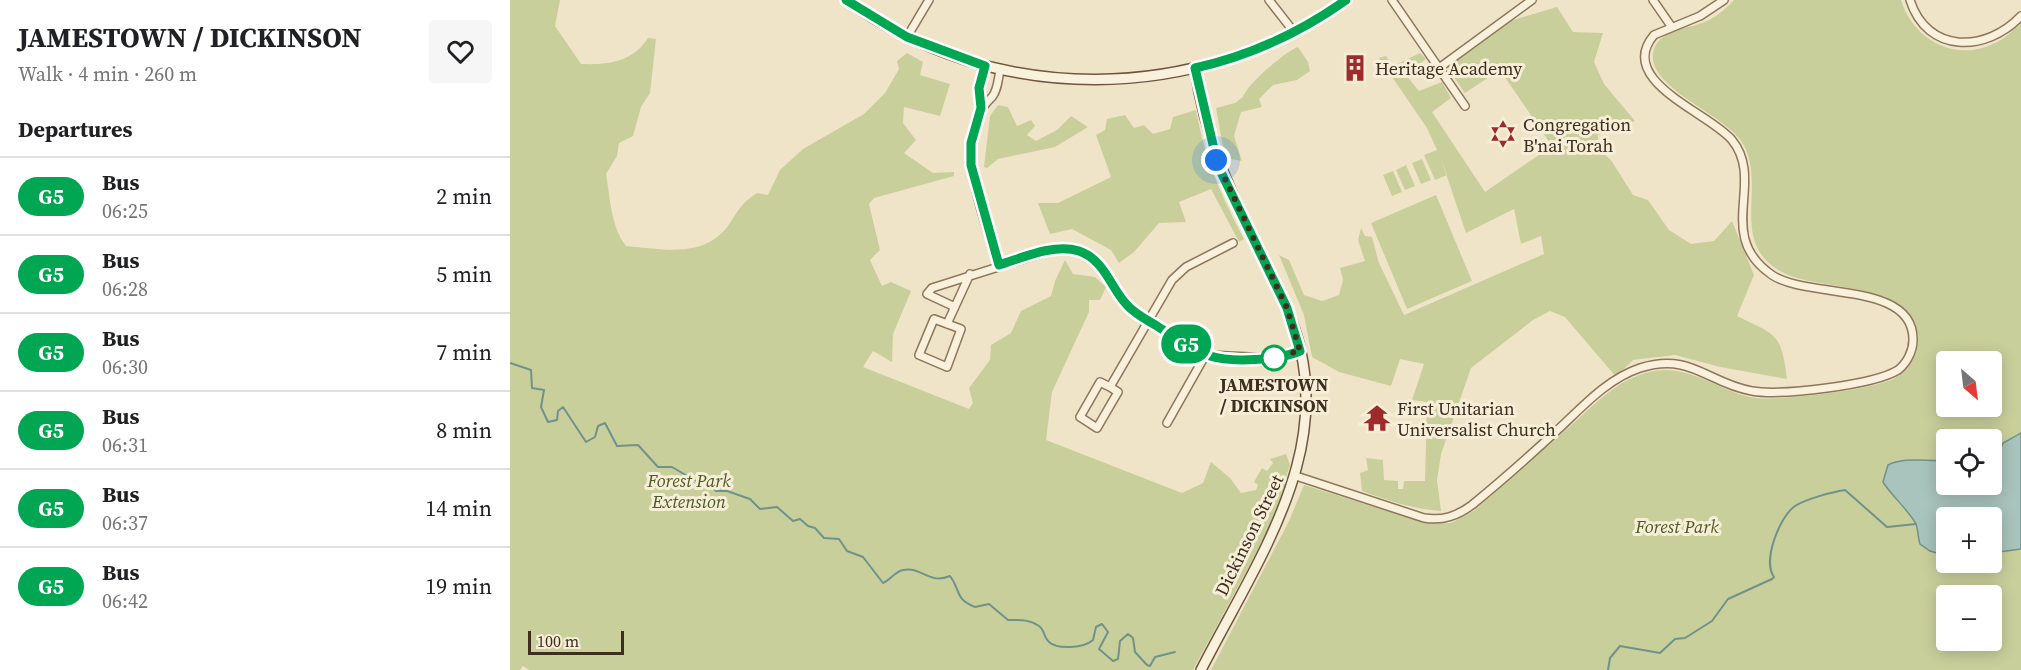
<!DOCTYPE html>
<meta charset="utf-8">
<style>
body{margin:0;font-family:"Source Serif 4",serif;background:#f6f6f6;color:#202124;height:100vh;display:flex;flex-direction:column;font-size:22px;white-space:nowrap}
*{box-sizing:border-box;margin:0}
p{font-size:20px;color:#757577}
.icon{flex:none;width:33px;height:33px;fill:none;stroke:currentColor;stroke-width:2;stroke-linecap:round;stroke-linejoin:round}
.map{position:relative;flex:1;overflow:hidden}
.panel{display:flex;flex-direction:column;background:#fff;width:510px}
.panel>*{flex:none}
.badge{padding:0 12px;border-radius:20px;font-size:21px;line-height:39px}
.needle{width:39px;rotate:152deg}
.tools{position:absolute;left:1426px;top:351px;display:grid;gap:12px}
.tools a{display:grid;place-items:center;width:66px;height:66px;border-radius:6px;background:#fff;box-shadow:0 3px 15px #0003;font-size:30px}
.scale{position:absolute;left:18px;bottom:15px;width:96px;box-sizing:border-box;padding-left:6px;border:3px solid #3d2e20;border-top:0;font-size:16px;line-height:21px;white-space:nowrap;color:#3d2e20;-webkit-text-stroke:4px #f7eed8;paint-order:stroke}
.you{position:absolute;width:30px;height:30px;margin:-15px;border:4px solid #fff;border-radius:50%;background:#1a73e8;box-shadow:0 0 0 9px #1a73e833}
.map>.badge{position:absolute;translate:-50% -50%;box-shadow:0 0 0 3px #fff}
h2{padding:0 18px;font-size:22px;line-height:54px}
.round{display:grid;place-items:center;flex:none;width:63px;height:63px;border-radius:6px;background:#f6f6f6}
.overview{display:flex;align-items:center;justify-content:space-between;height:102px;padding:0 18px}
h1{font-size:28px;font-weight:700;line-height:45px}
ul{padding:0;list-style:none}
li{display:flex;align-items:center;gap:18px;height:78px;padding:0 18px;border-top:2px solid #e0e0e0}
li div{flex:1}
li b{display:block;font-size:22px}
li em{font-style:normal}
li .badge{min-width:66px;font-weight:700;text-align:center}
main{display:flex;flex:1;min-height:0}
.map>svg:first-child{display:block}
.green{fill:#c9cf9b;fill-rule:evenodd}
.water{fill:#a9c4bc;stroke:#6f938a;stroke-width:1.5}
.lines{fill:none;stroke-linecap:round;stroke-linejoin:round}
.stream{stroke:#6f938a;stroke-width:2}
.street-casing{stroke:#8d765c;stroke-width:10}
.secondary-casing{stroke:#6f573f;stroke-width:12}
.street{stroke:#faf1dc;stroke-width:7}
.secondary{stroke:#faf1dc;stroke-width:9}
.line-casing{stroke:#fff;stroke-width:14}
.line{stroke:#00a651;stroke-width:9}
.walk{stroke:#3d2e20;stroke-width:6;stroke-dasharray:0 10.8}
.stop-dot{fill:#fff;stroke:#00a651;stroke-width:3}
.labels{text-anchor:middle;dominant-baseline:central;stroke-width:6;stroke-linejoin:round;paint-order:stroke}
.poi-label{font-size:18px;fill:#3d2e20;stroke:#f7eed8;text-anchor:start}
.stop-label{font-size:18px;font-weight:bold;fill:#3d2e20;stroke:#f7eed8}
.park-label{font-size:18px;font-style:italic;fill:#4d5a26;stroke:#f7eed8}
.street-label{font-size:18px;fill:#3d2e20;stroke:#f7eed8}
</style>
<main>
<section class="panel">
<div class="overview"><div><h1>JAMESTOWN / DICKINSON</h1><p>Walk · 4 min · 260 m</p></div><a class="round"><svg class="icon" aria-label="heart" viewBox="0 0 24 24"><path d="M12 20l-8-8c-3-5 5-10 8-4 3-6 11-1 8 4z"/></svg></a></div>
<h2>Departures</h2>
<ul>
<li><span class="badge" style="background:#00a651;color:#fff">G5</span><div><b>Bus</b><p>06:25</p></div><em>2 min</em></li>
<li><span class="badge" style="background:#00a651;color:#fff">G5</span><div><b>Bus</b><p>06:28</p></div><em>5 min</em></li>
<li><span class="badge" style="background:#00a651;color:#fff">G5</span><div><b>Bus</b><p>06:30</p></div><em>7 min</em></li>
<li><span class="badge" style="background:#00a651;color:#fff">G5</span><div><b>Bus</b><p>06:31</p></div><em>8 min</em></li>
<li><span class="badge" style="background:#00a651;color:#fff">G5</span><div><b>Bus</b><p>06:37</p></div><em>14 min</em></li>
<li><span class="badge" style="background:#00a651;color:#fff">G5</span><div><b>Bus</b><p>06:42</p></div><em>19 min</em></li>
</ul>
</section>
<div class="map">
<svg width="1511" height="670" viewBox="0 0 1511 670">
<rect width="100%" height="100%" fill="#f0e4c8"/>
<path class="green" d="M0,0h50l-5,26 26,38c27,1 52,-2 67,-26l8,1 -6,54 -9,14 -8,29 -14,7 -2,13 -11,18c4,23 5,53 20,72 29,2 65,11 91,-9 17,-12 16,-29 40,-44l11,2 12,-25 23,-21 61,-35 21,-21 14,-24 -2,-8 10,-8 16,9 -3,13 30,9 -10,32 -36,-9 -1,16 13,17 -12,13 29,20 21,-1v4l-80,22 -5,6 11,46 -10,10 12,26 9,-4 20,9 -18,43 -1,28 -19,-11 -10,16 106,42 4,-6 -4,-15 21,-28 1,-15 20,-12 10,-22 30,-15 4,-15 10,-21 8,14 22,3 11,10 -6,13h-11v12l-37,80 -6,48 136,53 21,-10 8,-21 19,16 11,15 15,-3 2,-5 -4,-3 8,-14 5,3 6,-8 -3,-4 16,-5 4,11 -6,19h6l-31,64 -66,122h-664l-6,-4 -3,4h-10z
M1224,0h167c12,40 55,63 94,43 10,-4 18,-13 26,-20v647h-810l78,-149 15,-36 122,38h25l24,-13c31,-27 62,-54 92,-81 24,-21 47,-47 78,-56 42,-13 72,19 111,25 22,3 119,-9 137,-19 15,-8 25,-23 25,-39 1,-58 -95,-49 -132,-66 -62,-29 -16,-91 -45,-133 -18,-28 -99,-55 -87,-92 8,-21 38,-20 55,-29 9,-5 18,-12 25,-20zM1437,362h45v44h-45zM1437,440h45v44h-45zM1437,518h45v44h-45zM1437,596h45v44h-45z
M1047,7l16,25 30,1 -9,29 10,22 31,37 -37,14v14l13,11 22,35 15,5 21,30 22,14 23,-3 18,-20 22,54 -17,41c41,20 44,17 50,63l-67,-12 -45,-12 -42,5 -17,17 -51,-60 -15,-6 -17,9 -62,48 -30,86 -4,26 4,31c-28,-2 -52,-10 -79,-20l-2,-18 8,-3 -2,-12 17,2 1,20 14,1v8h5l1,-8h21l2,-79 -15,-2 12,-36 -24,-5 -9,27 -52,-14 -27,-15 -8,-42 -25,-60 10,5 15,35 18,6 17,-6 4,-15 -3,-12 25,-7 -7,-21 3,-12 4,8 7,1 7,26 25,52 140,-61 -3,-18 -20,8 -7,-35 -48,24 -25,-74 6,16 -12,5 -11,-25 13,-5 -10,-22 -48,-70 7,-2 7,10 27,-13 6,6 -21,15 14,17 23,-9 9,16 -19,14 53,80 67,-46 -52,-76 -35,23 -18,-26 63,-46z
M788,47l10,15 2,9 -13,9 -24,5 -14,14 3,8 -21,5 -7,24 8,25 -17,-3 -9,-50 19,-5 8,-6c4,-13 43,-46 55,-50z
M488,105l10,2 9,19 14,-6 4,6 -8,9 9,6 21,-11 14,-14 17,11 -33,20 -57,12 -11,9 -3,-1 6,-51z
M686,110c9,50 25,85 48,129l-5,3 -28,-53 -32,13 7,20 -27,1 -25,29 -15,11 -8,-13 -39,-21 -22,5 -12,-31h20l53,-26 -15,-42 9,-5 2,-11 18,-4 9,13 10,-3 9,9 17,-5 3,-12z
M912,159l9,21 -10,4 -9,-21z
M896,165l9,21 -10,4 -9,-20z
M883,171l9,21 -10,4 -9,-21z
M926,195l36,86 -65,28 -36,-86z"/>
<path class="water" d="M1511,433v116l-29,4v-35h-45v38l-17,-5 -10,-7c-2,-6 -2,-15 -4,-20 -6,-12 -26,-30 -33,-42l5,-17c16,-9 41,-3 59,-5v24h45v-36h9l2,-5z"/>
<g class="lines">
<path class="stream" d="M0,363l21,7 1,18 12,2 -3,17 7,15 9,-2 1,-9 5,-4 23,35 9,-5 3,-11 7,-3 12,23 21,-1 20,22h14l24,14h11l9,10h11l23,8 10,10 17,-2 16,14 7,-2 8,7 7,2 9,10 15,1 8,12 16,6 20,26c8,-3 11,-11 20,-13 19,-4 25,15 47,6 11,14 4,23 25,31l14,-3 19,16c12,0 21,-1 31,6 6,4 4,11 10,16 9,8 35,6 44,-2l3,-13 6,-3 6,8 -9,17 14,12 5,-2 2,-18 8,-7 5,4 2,14 12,13 3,1 5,-9 20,-5
M1098,670l2,-12 10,-12 40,7 15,-14 10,-1 27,-17 16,-22 44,-20 2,-2c-12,-16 6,-61 21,-71 11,-7 37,-14 50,-16l42,37 29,-3"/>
<defs>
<path id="street" d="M759,0l25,32
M882,0l73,106
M1143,0l18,26
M1400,0c17,54 76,53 111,16
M397,37l22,-37
M929,68l93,-68
M471,108l-2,-20 6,-22
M488,265c-14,-50 -36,-93 -21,-145 4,-11 7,-15 15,-23 6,-7 6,-18 8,-27
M445,307l-28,-13 5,-6 120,-38h22l22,11 37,50 75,44 62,3 30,-7
M424,319l27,10 -14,38 -28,-12z
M437,324l23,-50
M600,387l-10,-5 -20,35 17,11 21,-36 -8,-5 62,-107 14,-13 47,-24
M657,423l39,-69
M786,476l128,42c19,3 33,-2 48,-13 27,-22 53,-45 78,-68 28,-25 54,-57 90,-69 51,-16 67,15 112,23 29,5 122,-6 146,-21 9,-7 15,-19 15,-30 1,-59 -106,-41 -141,-65 -58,-40 -6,-93 -40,-135 -22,-27 -117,-59 -78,-105l46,-19 24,-16"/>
<path id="secondary" d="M336,0c148,107 351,105 500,0
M685,68c12,89 53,157 90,237 62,132 -26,251 -84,365"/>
</defs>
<use href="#street" class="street-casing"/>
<use href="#secondary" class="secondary-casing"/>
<use href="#street" class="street"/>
<use href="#secondary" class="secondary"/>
</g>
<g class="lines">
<defs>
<path id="line" d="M336,0l61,37 78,29 -6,22 2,20 -10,35v22l28,100c23,-7 55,-22 80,-14 26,9 31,36 48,54 8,9 20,15 30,21 17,11 34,23 53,30 22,7 69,4 90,-5l-13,-43 -69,-142 -23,-98c54,-12 106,-36 151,-68"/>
</defs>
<use href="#line" class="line-casing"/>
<use href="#line" class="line"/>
<path class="walk" d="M706,160l71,148 13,43 -30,7h4"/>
</g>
<defs>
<symbol id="building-bare" viewBox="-9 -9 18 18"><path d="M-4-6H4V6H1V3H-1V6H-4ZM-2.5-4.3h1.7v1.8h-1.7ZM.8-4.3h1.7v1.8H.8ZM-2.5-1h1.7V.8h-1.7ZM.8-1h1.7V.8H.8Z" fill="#9e2a2b" stroke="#f7eed8" stroke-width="2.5" paint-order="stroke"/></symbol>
<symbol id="synagogue-bare" viewBox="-9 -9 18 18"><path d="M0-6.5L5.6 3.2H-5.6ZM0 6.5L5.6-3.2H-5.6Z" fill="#9e2a2b" stroke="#f7eed8" stroke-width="2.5" paint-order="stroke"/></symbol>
<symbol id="temple-bare" viewBox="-9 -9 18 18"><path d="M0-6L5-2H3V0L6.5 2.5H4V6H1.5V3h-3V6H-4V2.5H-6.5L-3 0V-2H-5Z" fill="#9e2a2b" stroke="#f7eed8" stroke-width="2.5" paint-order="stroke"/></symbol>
</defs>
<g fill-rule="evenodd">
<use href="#building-bare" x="826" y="49" width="38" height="38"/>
<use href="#synagogue-bare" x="974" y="115" width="38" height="38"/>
<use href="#temple-bare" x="848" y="399" width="38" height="38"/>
</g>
<circle class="stop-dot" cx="764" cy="358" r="12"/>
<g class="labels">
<g class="poi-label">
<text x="865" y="68">Heritage Academy</text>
<text x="1013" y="124">Congregation<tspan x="1013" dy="21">B'nai Torah</tspan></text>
<text x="887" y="408">First Unitarian<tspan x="887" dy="21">Universalist Church</tspan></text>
</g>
<g class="stop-label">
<text x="764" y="384">JAMESTOWN<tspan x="764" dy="21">/ DICKINSON</tspan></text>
</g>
<g class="park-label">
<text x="179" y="480">Forest Park<tspan x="179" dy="21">Extension</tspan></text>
<text x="1167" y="526">Forest Park</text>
</g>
<g class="street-label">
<text transform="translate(739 535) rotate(-64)">Dickinson Street</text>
</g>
</g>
</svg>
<div class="tools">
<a><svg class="needle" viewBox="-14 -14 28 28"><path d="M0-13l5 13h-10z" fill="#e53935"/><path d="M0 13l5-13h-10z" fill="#757577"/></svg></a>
<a><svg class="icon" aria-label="locate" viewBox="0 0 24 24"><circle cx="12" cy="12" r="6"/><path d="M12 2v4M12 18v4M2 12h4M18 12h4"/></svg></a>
<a>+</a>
<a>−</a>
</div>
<div class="scale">100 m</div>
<div class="you" style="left:706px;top:160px"></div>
<b class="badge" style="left:676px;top:344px;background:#00a651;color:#fff">G5</b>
</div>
</main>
